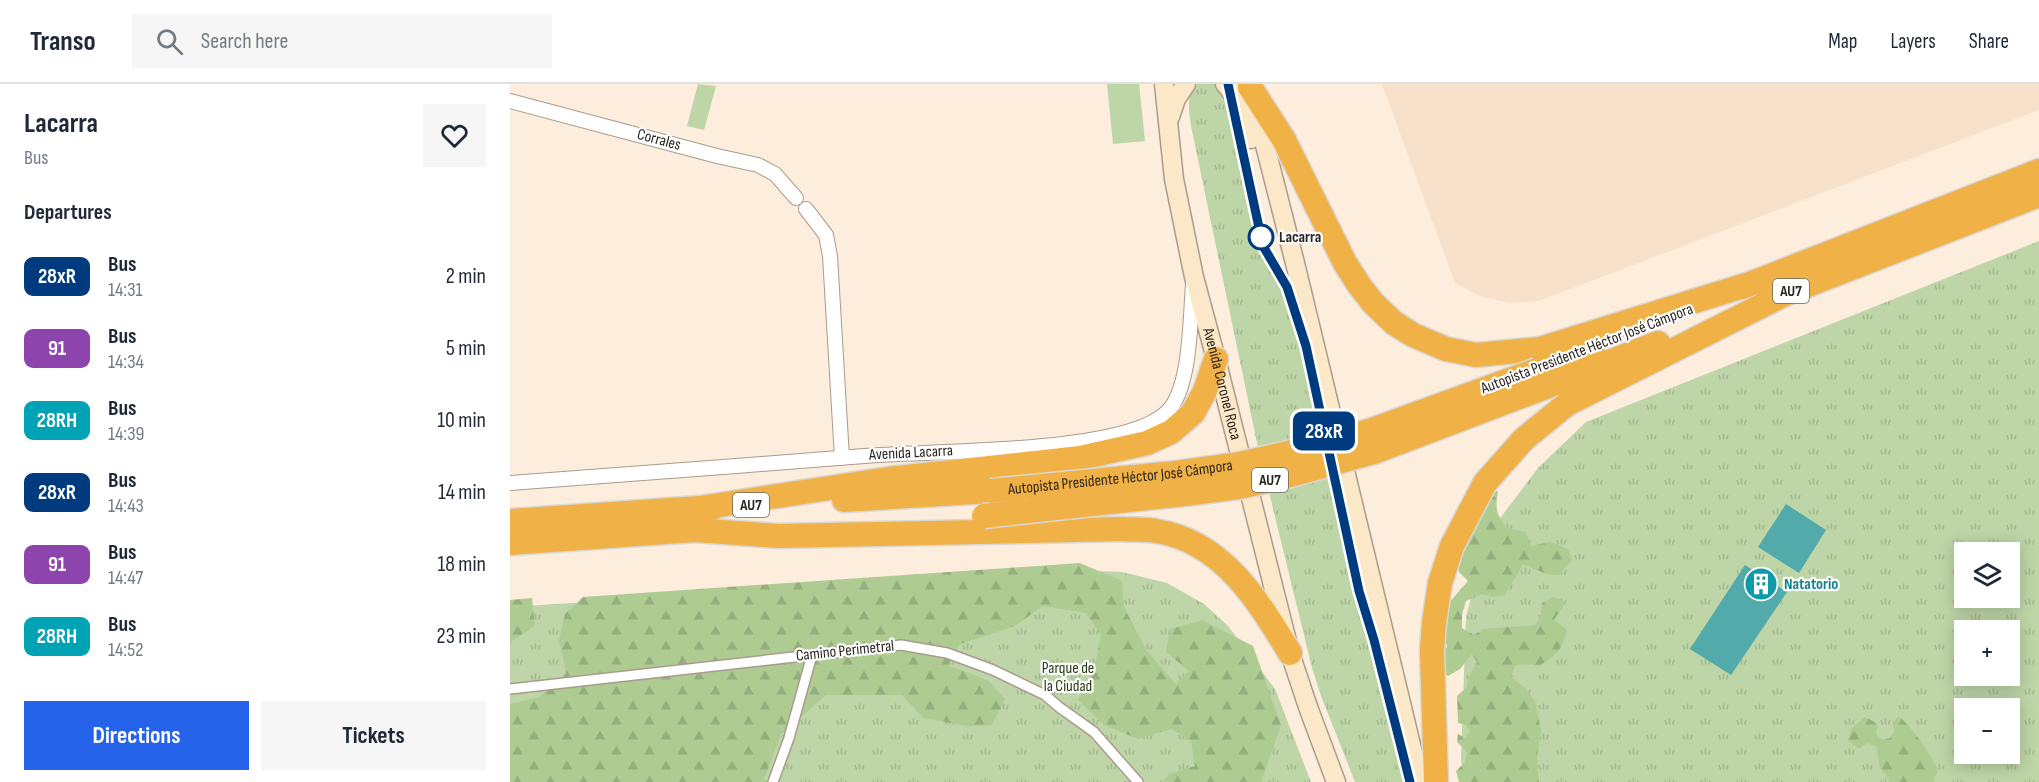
<!DOCTYPE html>
<meta charset="utf-8">
<style>
body{margin:0;font-family:"Sofia Sans Condensed",sans-serif;background:#f6f6f7;color:#1f2937;height:100vh;display:flex;flex-direction:column;font-size:22px;white-space:nowrap}
*{box-sizing:border-box;margin:0}
p{font-size:20px;color:#747a83}
.icon{flex:none;width:33px;height:33px;fill:none;stroke:currentColor;stroke-width:2;stroke-linecap:round;stroke-linejoin:round}
.map{position:relative;flex:1;overflow:hidden}
.panel{display:flex;flex-direction:column;background:#fff;width:510px}
.panel>*{flex:none}
.badge{padding:0 12px;border-radius:9px;font-size:21px;line-height:39px}
.tools{position:absolute;left:1444px;top:458px;display:grid;gap:12px}
.tools a{display:grid;place-items:center;width:66px;height:66px;border-radius:0px;background:#fff;box-shadow:0 3px 15px #0003;font-size:30px}
.map>.badge{position:absolute;translate:-50% -50%;box-shadow:0 0 0 3px #fff}
h2{padding:0 24px;font-size:22px;line-height:54px}
.round{display:grid;place-items:center;flex:none;width:63px;height:63px;border-radius:0px;background:#f6f6f7}
.summary{display:flex;align-items:center;justify-content:space-between;height:102px;padding:0 24px}
h1{font-size:28px;font-weight:700;line-height:45px}
.cta{display:flex;gap:12px;margin-top:auto;padding:12px 24px}
.cta a{flex:1;height:69px;border-radius:0px;background:#2563eb;color:#fff;font-size:24px;font-weight:700;line-height:69px;text-align:center}
.cta a+a{background:#f6f6f7;color:#1f2937}
ul{padding:0;list-style:none}
li{display:flex;align-items:center;gap:18px;height:72px;padding:0 24px}
li div{flex:1}
li b{display:block;font-size:22px}
li em{font-style:normal}
li .badge{min-width:66px;font-weight:700;text-align:center}
header{display:flex;align-items:center;gap:36px;box-sizing:border-box;height:84px;padding:0 30px;background:#fff;border-bottom:2px solid #e0e1e3}
header strong{font-size:28px}
nav{display:flex;gap:33px;margin-inline-start:auto;font-size:21px}
.search{width:420px;height:54px;background:#f6f6f7;display:flex;align-items:center;gap:15px;box-sizing:border-box;padding:0 21px;border-radius:0px;color:#747a83;font-size:22px}
main{display:flex;flex:1;min-height:0}
.map>svg:first-child{display:block}
.built{fill:#f7e1cb}
.grass{fill:url(#grass-tufts);fill-rule:evenodd}
.forest{fill:url(#forest-firs)}
.pitch{fill:#bdd5a7}
.water{fill:#53aaaa}
.lines{fill:none;stroke-linecap:round;stroke-linejoin:round}
.pedestrian-casing{stroke:#aa9b8c;stroke-width:12}
.minor-casing{stroke:#aa9b8c;stroke-width:16}
.secondary-casing{stroke:#aa9b8c;stroke-width:21}
.motorway-casing{stroke:#d9d8d7;stroke-width:27}
.pedestrian{stroke:#fff;stroke-width:9}
.minor{stroke:#fff;stroke-width:14}
.secondary{stroke:#fae8c8;stroke-width:18}
.motorway{stroke:#f0b147;stroke-width:24}
.motorway-bridge-casing{stroke:#d9d8d7;stroke-width:27;stroke-linecap:butt}
.motorway-bridge{stroke:#f0b147;stroke-width:24}
.line-casing{stroke:#fff;stroke-width:14}
.line{stroke:#003b80;stroke-width:9}
.stop-dot{fill:#fff;stroke:#003b80;stroke-width:3}
.labels{text-anchor:middle;dominant-baseline:central;stroke-width:4.5;stroke-linejoin:round;paint-order:stroke}
.shield{fill:#fff;stroke:#6b6662;stroke-width:1.5}
.shield-label{font-size:15px;font-weight:bold;fill:#2b251f}
.street-label{font-size:16px;fill:#2b251f;stroke:#fff}
.stop-label{font-size:16px;font-weight:bold;fill:#2b251f;stroke:#fff;text-anchor:start}
.culture-label{font-size:16px;font-weight:bold;fill:#0d838f;stroke:#fff;text-anchor:start}
.park-label{font-size:16px;fill:#25380f;stroke:#fff}
</style>
<header>
<strong>Transo</strong>
<div class="search"><svg class="icon" aria-label="search" viewBox="0 0 24 24"><circle cx="10" cy="10" r="6"/><path d="M15 15l6 6"/></svg>Search here</div>
<nav><a>Map</a><a>Layers</a><a>Share</a></nav>
</header>
<main>
<section class="panel">
<div class="summary"><div><h1>Lacarra</h1><p>Bus</p></div><a class="round"><svg class="icon" aria-label="heart" viewBox="0 0 24 24"><path d="M12 20l-8-8c-3-5 5-10 8-4 3-6 11-1 8 4z"/></svg></a></div>
<h2>Departures</h2>
<ul>
<li><span class="badge" style="background:#003b80;color:#fff">28xR</span><div><b>Bus</b><p>14:31</p></div><em>2 min</em></li>
<li><span class="badge" style="background:#8e44ad;color:#fff">91</span><div><b>Bus</b><p>14:34</p></div><em>5 min</em></li>
<li><span class="badge" style="background:#00a3b4;color:#fff">28RH</span><div><b>Bus</b><p>14:39</p></div><em>10 min</em></li>
<li><span class="badge" style="background:#003b80;color:#fff">28xR</span><div><b>Bus</b><p>14:43</p></div><em>14 min</em></li>
<li><span class="badge" style="background:#8e44ad;color:#fff">91</span><div><b>Bus</b><p>14:47</p></div><em>18 min</em></li>
<li><span class="badge" style="background:#00a3b4;color:#fff">28RH</span><div><b>Bus</b><p>14:52</p></div><em>23 min</em></li>
</ul>
<div class="cta"><a>Directions</a><a>Tickets</a></div>
</section>
<div class="map">
<svg width="1529" height="698" viewBox="0 0 1529 698">
<defs>
<pattern id="grass-tufts" width="24" height="20" patternUnits="userSpaceOnUse" patternTransform="scale(1.5)"><rect width="24" height="20" fill="#bdd5a7"/><path d="M3 7l-1-3M5 7V3M7 7l1-3M15 17l-1-3M17 17v-4M19 17l1-3" fill="none" stroke="#a3b78f"/></pattern>
<pattern id="forest-firs" width="22" height="20" patternUnits="userSpaceOnUse" patternTransform="scale(1.5)"><rect width="22" height="20" fill="#aecb92"/><path d="M5 1l3.5 6h-7zM16 11l3.5 6h-7z" fill="#96ae7d"/></pattern>
</defs>
<rect width="100%" height="100%" fill="#fdeddd"/>
<path class="built" d="M872,0h657v26l-500,191 -29,2 -28,-6 -27,-14z"/>
<path class="grass" d="M685,0h30l9,10 4,39 31,123 19,42 15,52 53,250 15,48 34,134h-50l-34,-86 -9,-28 -55,-225 -66,-317c-2,-16 -5,-28 4,-42z
M1529,157v541h-575l-3,-24 5,-141 12,-47 20,-49 40,-53 48,-46zM1455,468h45v45h-45zM1455,546h45v45h-45zM1455,624h45v45h-45z
M566,486l46,2 45,11 37,21 24,22 47,63 36,93h-801v-175z"/>
<path class="forest" d="M988,407c-3,18 -2,23 9,37l18,4 7,14 18,-4 18,7 4,11 -13,15c-15,1 -22,-6 -36,-11l-18,31 -12,2 -11,-3 -16,7 -4,14v13l12,7 9,-6 53,-4 5,-12 1,-10 11,-6 13,5 -12,18 12,9c-1,19 -12,28 -27,37l-14,-3 -10,3 -4,11 14,11 10,13 6,29 -4,28 2,24h-80l-3,-11 9,-9 2,-10 -10,-10 1,-8 7,4 5,-6 -4,-7 -8,-2 -1,-27 10,-9 1,-9 9,-16 -5,-8 -12,15 -12,7 -10,-6 -1,-16 10,-7 -7,-34 28,-32 -9,-9 -4,-14 31,-65z
M570,479l42,18 2,26 22,43 30,34 13,-13 -23,-19 4,-23 32,-9 51,26 28,79 -20,57h-97l5,-8 26,-8 -4,-25 -19,-12 -34,10 -34,-14 -26,-25 16,-30 7,-35 -15,-22 -43,-7 -28,20 -55,18 -12,21 41,16 16,18 -13,26 -25,1 -44,-8 -21,-23h-76l-45,40 -18,47h-253v-78l29,-7 27,-24 -7,-33 6,-26 18,-17z
M22,514l3,28 -23,15 -2,4v-45z
M1389,632c16,15 29,34 39,54l-5,12h-45l2,-2 -10,-11 -4,-23 -9,-3 -8,6 -11,-9 4,-12 13,-11 13,7 -2,10 6,6 8,-2 5,-8 -3,-7z"/>
<path class="pitch" d="M188,0l18,2 -12,44 -17,-4z
M597,0h32l6,57 -32,3z"/>
<path class="water" d="M1276,420l40,26 -27,43 -41,-26z
M1235,481l42,27 -56,83 -41,-26z"/>
<g class="lines">
<defs>
<path id="pedestrian" d="M0,605l391,-44 46,8 46,17 52,25 14,12 35,25 44,50
M263,698l16,-44 23,-83"/>
<path id="minor" d="M0,17l207,55 41,9 17,9 21,24
M296,125l20,26 4,21 12,202
M0,399c118,-8 236,-18 354,-27 65,-6 258,-1 303,-44 24,-23 23,-93 26,-127"/>
<g id="secondary">
<path id="s1" d="M654,0l10,95 20,98 22,82 74,294 18,54 28,75"/>
<path d="M715,0l15,18 11,37"/>
<path d="M744,18l41,161 125,519"/>
<path d="M660,33l6,-18 10,-15"/>
</g>
<path id="motorway" d="M740,3l34,53 61,123 14,22 14,18 21,20 19,12 33,14 30,6 64,-6 216,-67
M1232,203l297,-116
M1262,215l267,-104
M1027,286l56,-22
M1033,304l115,-45
M334,416l147,-9
M190,424l188,-29 192,-21 67,-15 24,-11 22,-19 12,-22 11,-32
M0,437l204,-14
M185,446l83,6 345,-7c11,1 22,0 33,2 66,10 102,69 134,122
M0,459l199,-14
M926,698l-4,-132 2,-27 6,-40 12,-37 33,-63 39,-44 43,-35 220,-111"/>
</defs>
<use href="#pedestrian" class="pedestrian-casing"/>
<use href="#minor" class="minor-casing"/>
<use href="#secondary" class="secondary-casing"/>
<use href="#motorway" class="motorway-casing"/>
<use href="#pedestrian" class="pedestrian"/>
<use href="#minor" class="minor"/>
<use href="#secondary" class="secondary"/>
<use href="#motorway" class="motorway"/>
<defs>
<g id="motorway-bridge">
<path id="s2" d="M481,407l184,-18 65,-9 61,-14 71,-20 165,-60"/>
<path d="M474,432l201,-22 54,-7 41,-9 94,-26 169,-64"/>
</g>
</defs>
<use href="#motorway-bridge" class="motorway-bridge-casing"/>
<use href="#motorway-bridge" class="motorway-bridge"/>
</g>
<g class="lines">
<defs>
<path id="line" d="M718,0l35,162 24,41 19,59 53,245 15,49 36,142"/>
</defs>
<use href="#line" class="line-casing"/>
<use href="#line" class="line"/>
</g>
<defs>
<symbol id="building-disc" viewBox="-11 -11 22 22"><circle r="9.5" fill="#0f9aa8" stroke="#fff"/><path d="M-4-6H4V6H1V3H-1V6H-4ZM-2.5-4.3h1.7v1.8h-1.7ZM.8-4.3h1.7v1.8H.8ZM-2.5-1h1.7V.8h-1.7ZM.8-1h1.7V.8H.8Z" fill="#fff"/></symbol>
</defs>
<g fill-rule="evenodd">
<use href="#building-disc" x="1232" y="481" width="38" height="38"/>
</g>
<circle class="stop-dot" cx="751" cy="153" r="12"/>
<g class="labels">
<g class="shield">
<rect x="1263" y="195" width="36" height="24" rx="4.5"/>
<rect x="742" y="384" width="36" height="24" rx="4.5"/>
<rect x="223" y="409" width="36" height="24" rx="4.5"/>
</g>
<g class="shield-label">
<text x="1281" y="207">AU7</text>
<text x="760" y="396">AU7</text>
<text x="241" y="421">AU7</text>
</g>
<g class="street-label">
<text transform="translate(149 56) rotate(15)">Corrales</text>
<text transform="translate(1077 265) rotate(-21)">Autopista Presidente Héctor José Cámpora</text>
<text stroke="none"><textPath href="#s1" startOffset="306">Avenida Coronel Roca</textPath></text>
<text transform="translate(401 369) rotate(-3)">Avenida Lacarra</text>
<text stroke="none"><textPath href="#s2" startOffset="130">Autopista Presidente Héctor José Cámpora</textPath></text>
<text transform="translate(335 567) rotate(-6)">Camino Perimetral</text>
</g>
<g class="stop-label">
<text x="769" y="153">Lacarra</text>
</g>
<g class="culture-label">
<text x="1274" y="500">Natatorio</text>
</g>
<g class="park-label">
<text x="558" y="584">Parque de<tspan x="558" dy="18">la Ciudad</tspan></text>
</g>
</g>
</svg>
<div class="tools">
<a><svg class="icon" aria-label="layers" viewBox="0 0 24 24"><path d="M12 4l9 5-9 5-9-5zM3 14l9 5 9-5"/></svg></a>
<a>+</a>
<a>−</a>
</div>
<b class="badge" style="left:814px;top:347px;background:#003b80;color:#fff">28xR</b>
</div>
</main>
